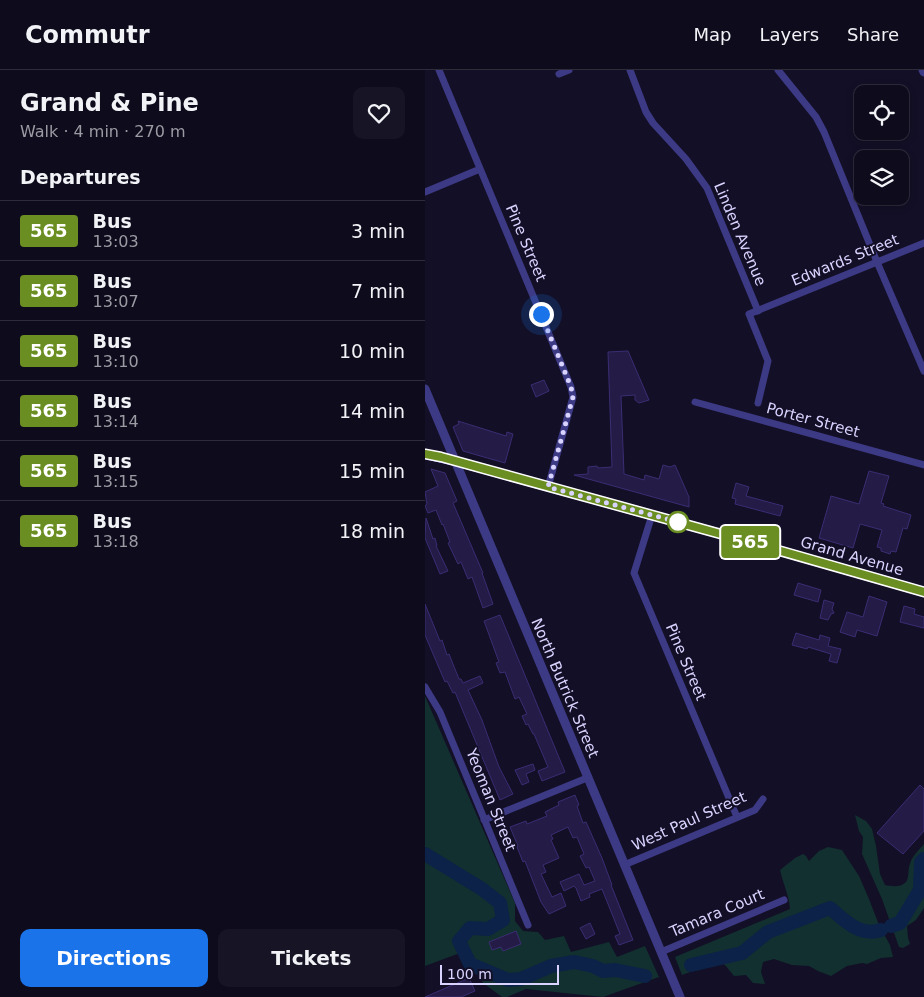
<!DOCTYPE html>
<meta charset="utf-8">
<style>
body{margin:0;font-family:"DejaVu Sans",sans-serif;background:#171425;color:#f1f3f6;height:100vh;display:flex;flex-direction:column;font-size:19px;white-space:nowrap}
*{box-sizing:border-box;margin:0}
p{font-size:16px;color:#9b9ba3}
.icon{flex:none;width:28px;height:28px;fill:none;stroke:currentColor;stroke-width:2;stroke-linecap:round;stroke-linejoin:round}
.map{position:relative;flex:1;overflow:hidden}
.panel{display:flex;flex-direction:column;background:#0e0b1c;width:425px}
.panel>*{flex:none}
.badge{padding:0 10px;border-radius:4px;font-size:18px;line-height:32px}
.fabs{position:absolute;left:429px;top:15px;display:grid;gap:10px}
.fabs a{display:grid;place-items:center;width:55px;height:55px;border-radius:10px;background:#0e0b1c;box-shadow:0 2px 8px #0003,0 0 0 1px #2e2b3b;font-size:25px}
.scale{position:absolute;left:15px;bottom:12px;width:119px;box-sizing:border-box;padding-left:5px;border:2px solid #d9d4ff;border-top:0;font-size:14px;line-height:18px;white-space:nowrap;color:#d9d4ff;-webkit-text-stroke:4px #130f26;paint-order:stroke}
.you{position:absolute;width:25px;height:25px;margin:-12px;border:4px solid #fff;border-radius:50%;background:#1a73e8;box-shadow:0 0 0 8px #1a73e833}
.map>.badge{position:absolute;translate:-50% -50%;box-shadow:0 0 0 2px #fff}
h2{padding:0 20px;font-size:19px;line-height:45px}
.round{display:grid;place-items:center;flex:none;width:52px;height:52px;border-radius:10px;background:#171425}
.overview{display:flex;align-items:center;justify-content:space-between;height:85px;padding:0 20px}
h1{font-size:24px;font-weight:800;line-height:38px}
.action{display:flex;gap:10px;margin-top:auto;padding:10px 20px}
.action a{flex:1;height:58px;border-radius:10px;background:#1a73e8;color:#fff;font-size:20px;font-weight:800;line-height:58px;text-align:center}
.action a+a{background:#171425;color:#f1f3f6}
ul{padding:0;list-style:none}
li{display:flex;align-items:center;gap:15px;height:60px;padding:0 20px;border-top:1px solid #2e2b3b}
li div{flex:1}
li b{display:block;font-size:19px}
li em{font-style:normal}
li .badge{min-width:55px;font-weight:700;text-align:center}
header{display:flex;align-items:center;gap:30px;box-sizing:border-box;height:70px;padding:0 25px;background:#0e0b1c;border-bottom:1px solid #2e2b3b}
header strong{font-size:24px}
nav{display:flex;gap:28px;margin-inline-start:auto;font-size:18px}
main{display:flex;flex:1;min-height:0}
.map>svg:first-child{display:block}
.green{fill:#12302f}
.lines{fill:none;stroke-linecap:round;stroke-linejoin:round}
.river{stroke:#0c2248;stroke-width:14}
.building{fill:#241b47;stroke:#3b2d73}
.minor{stroke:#3d3a85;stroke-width:7}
.tertiary{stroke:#3d3a85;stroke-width:9}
.secondary{stroke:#6f6bff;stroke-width:10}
.line-casing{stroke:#fff;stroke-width:11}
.line{stroke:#6b8e23;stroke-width:8}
.walk{stroke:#d9d4ff;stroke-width:5;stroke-dasharray:0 9}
.stop-dot{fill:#fff;stroke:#6b8e23;stroke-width:2.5}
.labels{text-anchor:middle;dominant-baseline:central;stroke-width:4;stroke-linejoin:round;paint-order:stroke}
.street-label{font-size:15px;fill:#d9d4ff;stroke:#130f26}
</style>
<header>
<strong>Commutr</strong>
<nav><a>Map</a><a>Layers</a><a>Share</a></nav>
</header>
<main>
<section class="panel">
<div class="overview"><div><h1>Grand &amp; Pine</h1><p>Walk · 4 min · 270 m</p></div><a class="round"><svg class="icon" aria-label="heart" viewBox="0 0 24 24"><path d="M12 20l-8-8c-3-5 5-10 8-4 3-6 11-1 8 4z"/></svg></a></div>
<h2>Departures</h2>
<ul>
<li><span class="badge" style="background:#6b8e23;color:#fff">565</span><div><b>Bus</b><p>13:03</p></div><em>3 min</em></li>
<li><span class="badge" style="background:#6b8e23;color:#fff">565</span><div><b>Bus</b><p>13:07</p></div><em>7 min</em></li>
<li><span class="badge" style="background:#6b8e23;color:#fff">565</span><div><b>Bus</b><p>13:10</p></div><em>10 min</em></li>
<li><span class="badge" style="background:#6b8e23;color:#fff">565</span><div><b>Bus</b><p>13:14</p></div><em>14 min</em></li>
<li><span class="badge" style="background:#6b8e23;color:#fff">565</span><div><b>Bus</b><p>13:15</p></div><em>15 min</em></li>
<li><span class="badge" style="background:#6b8e23;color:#fff">565</span><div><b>Bus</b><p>13:18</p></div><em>18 min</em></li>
</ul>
<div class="action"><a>Directions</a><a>Tickets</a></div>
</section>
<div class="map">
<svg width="499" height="927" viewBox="0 0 499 927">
<rect width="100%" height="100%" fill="#130f26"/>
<path class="green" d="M0,626l90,207v18l8,10 15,1 7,8 19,-4 7,16 38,-10 8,15 28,-11 14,31 -56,20 -77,-8 -19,8h-5l-19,-14 -8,-13 -5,-2 -10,-15 -35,13z
M430,745l11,6 6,8 4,17 4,28 5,11c9,2 22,3 23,-9 1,-3 0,-8 2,-12 2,-8 9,-14 14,-20v64l-8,12 -9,6 1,12 2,6 -7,4 -4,-1 -17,-48 -20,-45 1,-17 -4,-6z
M403,777l14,3 17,26 10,23 10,26 11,20 3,12 -12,1 -14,6 -5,-1 -15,3 -16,10 -13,-5 -9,-5 -17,-1 -18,-6 -11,3 -2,10 4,12 -12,-1 -7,-8 -12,1 -9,-11 -8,-3 -35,13 -7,-18 115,-48c-1,-14 -7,-25 -10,-39l15,-12 8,-4 3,2 3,5 10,-10z"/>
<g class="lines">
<path class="river" d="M0,784l57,35 18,14 3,17 -15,9 -18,-1 -11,13 11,23 38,16 13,-1 30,-13 23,-4 19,4 10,5 12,-1 30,6
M466,856l9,-3 20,-33 1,-28 3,-3
M266,895l51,-12 26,-21 62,-24c15,13 30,29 51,22"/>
</g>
<path class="building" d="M203,281l21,49 -10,3 -4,-3v-5l-14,1 3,78 20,6 1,-5 14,4 4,-14 7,2 5,-2 14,32v10l-115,-32 14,-1v-7l9,-1 1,2 14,-1 -4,-115z
M119,310l5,11 -13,6 -5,-12z
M33,351l48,15 1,-4 6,2 -8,29 -42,-12 -10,-24 6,-3z
M6,399l14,4 12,28 -4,2 30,70h-1l11,31 -10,4 -11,-31 -4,2 -7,-17 -3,2 -10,-21 2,-1 -7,-18 -1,1 -6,-15 -8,3 -3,-7 2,-2 -2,-12 13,-6z
M444,401l20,5 -8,27 3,1 -1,2 28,9 -4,14 -4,-1 -7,24 -5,-1 -1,3 -9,-3v-3l-4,-1 5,-17 -22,-6 -7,24 -34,-10 12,-42 28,8z
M311,413l13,4 -3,9 37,10 -3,10 -45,-12 1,-5 -4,-1z
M1,448l7,21 2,-1 2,8h-1l12,25 -8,3 -15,-36z
M373,513l23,7 -3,12 -24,-7z
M444,526l18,6 -10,34 -20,-6 -2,7 -15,-5 7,-20 16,5z
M399,530l10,3 -2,6 2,4 -3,1 -3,6 -8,-2z
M0,534l15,37 2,-1 5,15 2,-1 10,25h2l2,4 17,-7 3,7 -15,7 14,30 17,47 14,27 -13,6 -45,-108 -2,1 -6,-12 -2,1 -20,-47z
M479,536l11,3 -1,5 10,3v11l-24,-6z
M75,545l65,157 -23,9 -4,-10 10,-4 -14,-33h-1l-5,-10 -2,1 -4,-9 5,-2 -8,-17 -4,2 -10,-27 -5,1 -4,-10 3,-1 -15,-41z
M371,563l23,7 1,-5 10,3 -2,8 13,3 -4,14 -8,-2 2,-7 -23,-7 -1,2 -15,-4z
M108,694l2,6 -9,4 3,8 -7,3 -7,-15z
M495,715l4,4v42l-21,23 -26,-21z
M150,725l4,10 -2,1 6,17 3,-1 16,36 10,27h-1l22,55 -14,5 -4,-9 5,-2 -18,-45 -13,5 1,3 -9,4 -5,-13 -2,-2 -10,5 -4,-9 19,-8 5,11 11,-4 -6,-14 -3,1 -6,-12 4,-2 -7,-17 -4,1 -5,-11 -17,8 2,4 -2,1 8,18 -16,7 3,7 -5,2 11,23 9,-4 5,13 -17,8 -8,-12 -16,-41 -2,1 -6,-15 1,-1 -8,-19 16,-6 1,3 20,-8 -2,-4 14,-7 -1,-3z
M165,853l5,11 -9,5 -6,-11z
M91,861l5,13 -18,7 -2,-4 -9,3 -3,-8z
M44,908l6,13 -14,6h-36z"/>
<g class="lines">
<path class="minor" d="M14,0l132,317 2,10 -25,90
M205,0l16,42 7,11 33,36 21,29 51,123
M353,0l38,47 8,15 53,130 47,109
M134,4l10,-4
M0,122l55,-23
M270,332l229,63
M333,333l10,-42 -19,-47 175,-71
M227,445l-18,58 103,244
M0,617l15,25 88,213
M59,750l103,-42
M199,795l131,-55 8,-11
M236,882l123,-52"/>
<path class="tertiary" d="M498,0l1,2
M0,319l255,608"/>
<path class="secondary" d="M0,384l30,7 273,75 196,56"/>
</g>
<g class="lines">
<defs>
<path id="line" d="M0,384l16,3 287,79 196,56"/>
</defs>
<use href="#line" class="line-casing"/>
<use href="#line" class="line"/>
<path class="walk" d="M116,244l30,73 2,10 -25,90 130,35"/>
</g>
<circle class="stop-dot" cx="253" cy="452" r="10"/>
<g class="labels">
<g class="street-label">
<text transform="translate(315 164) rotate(67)">Linden Avenue</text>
<text transform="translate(101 173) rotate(67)">Pine Street</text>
<text transform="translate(420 190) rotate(-22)">Edwards Street</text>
<text transform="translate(388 350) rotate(15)">Porter Street</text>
<text transform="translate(427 486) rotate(16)">Grand Avenue</text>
<text transform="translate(261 592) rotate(67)">Pine Street</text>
<text transform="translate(140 618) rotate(67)">North Butrick Street</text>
<text transform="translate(66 730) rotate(68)">Yeoman Street</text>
<text transform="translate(264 751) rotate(-24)">West Paul Street</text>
<text transform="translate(292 843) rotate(-23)">Tamara Court</text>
</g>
</g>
</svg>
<div class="fabs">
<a><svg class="icon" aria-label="locate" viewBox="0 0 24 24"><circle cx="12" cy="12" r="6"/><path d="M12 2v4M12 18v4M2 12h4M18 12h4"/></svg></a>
<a><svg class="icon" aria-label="layers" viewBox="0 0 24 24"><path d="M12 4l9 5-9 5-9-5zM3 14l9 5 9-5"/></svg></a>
</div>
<div class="scale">100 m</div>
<div class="you" style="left:116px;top:244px"></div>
<b class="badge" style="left:325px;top:472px;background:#6b8e23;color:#fff">565</b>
</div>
</main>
